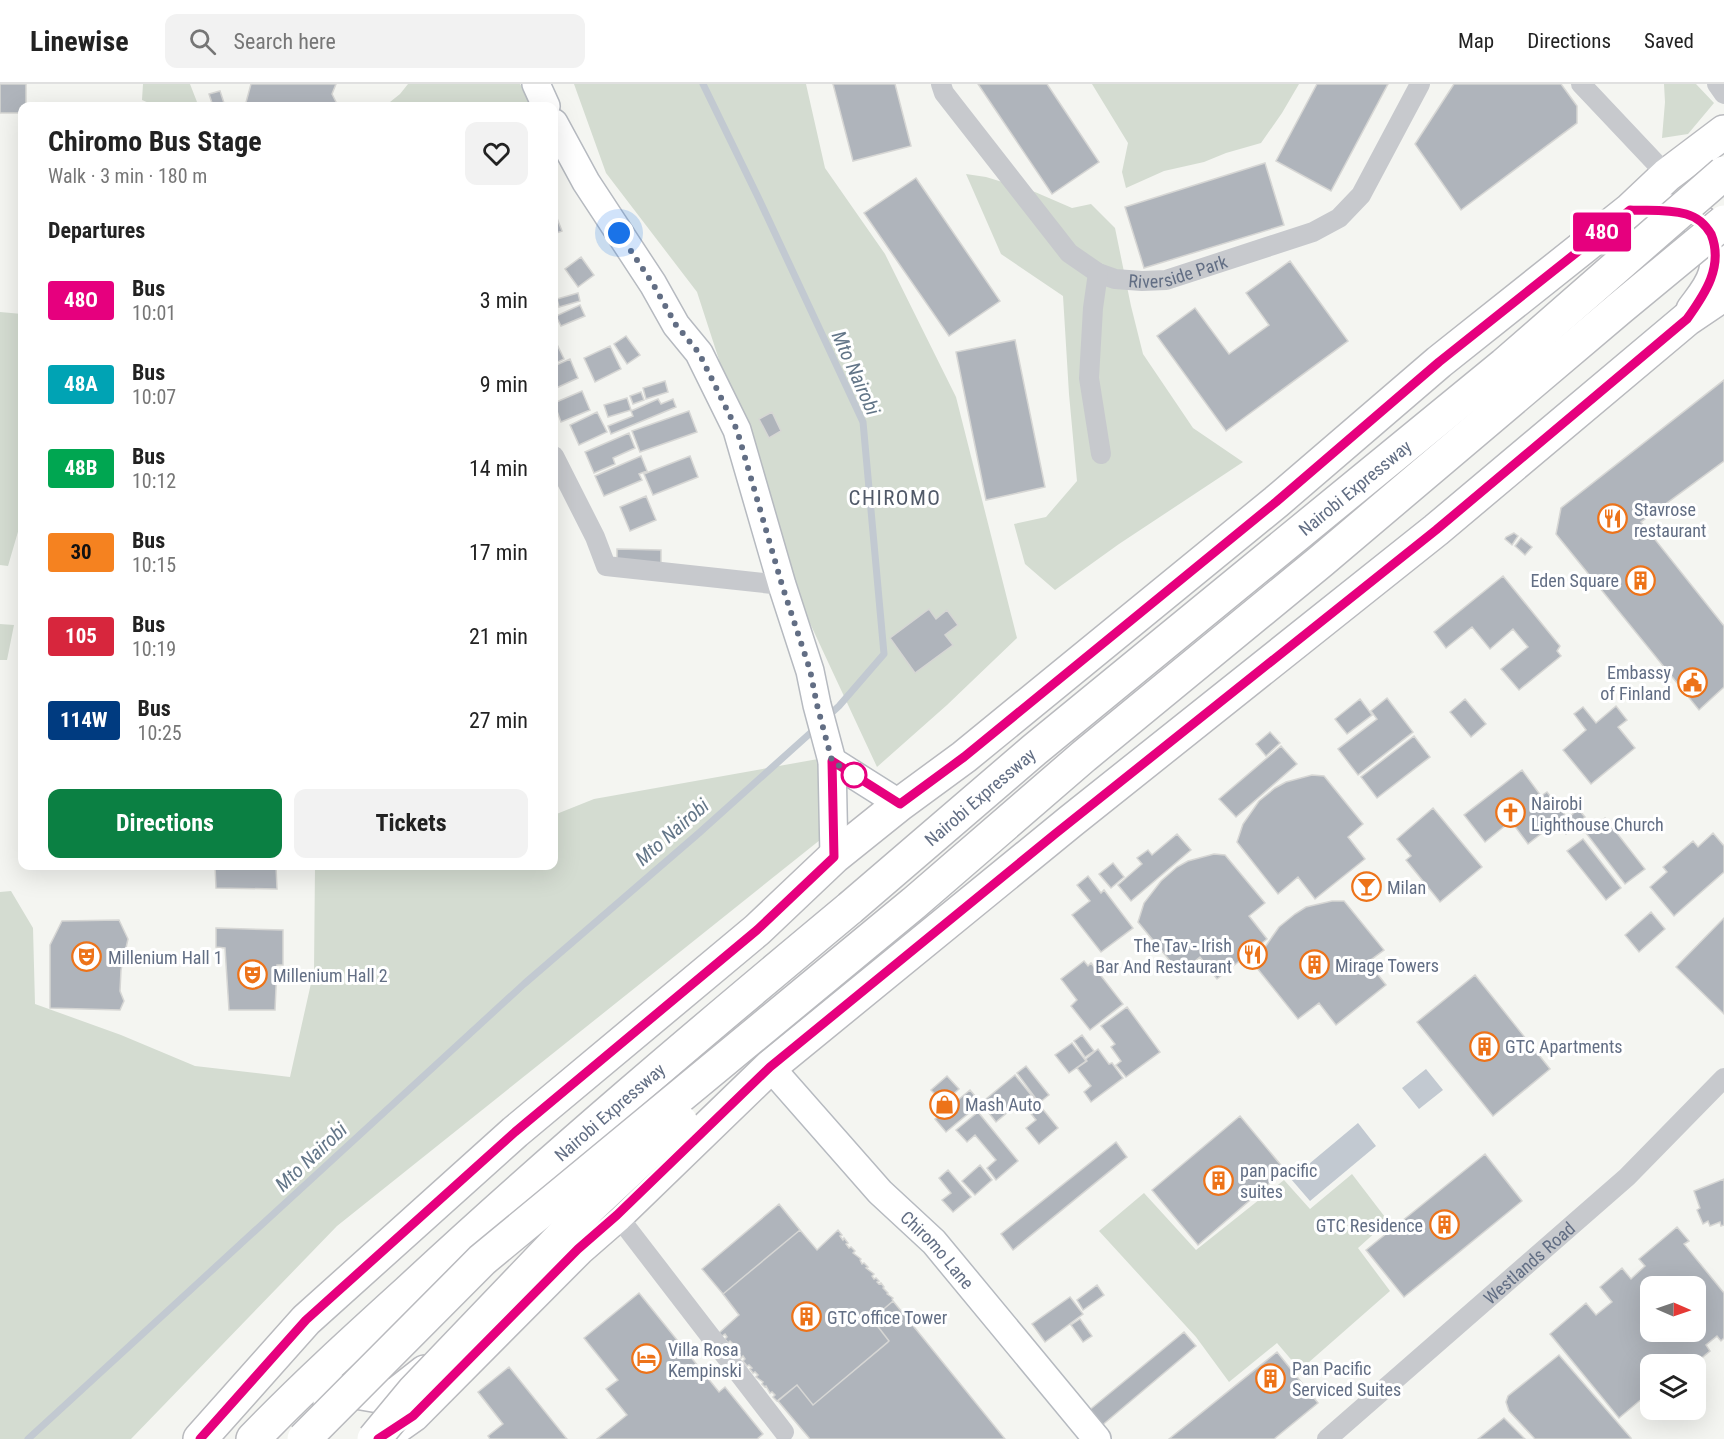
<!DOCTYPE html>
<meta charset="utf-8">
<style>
body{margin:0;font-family:"Roboto Condensed",sans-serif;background:#f2f2f2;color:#222;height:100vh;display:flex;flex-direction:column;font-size:22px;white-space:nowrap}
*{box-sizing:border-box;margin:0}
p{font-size:20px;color:#767676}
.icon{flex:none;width:33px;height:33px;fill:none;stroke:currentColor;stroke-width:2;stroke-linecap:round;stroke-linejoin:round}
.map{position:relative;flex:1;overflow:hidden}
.drawer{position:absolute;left:18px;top:18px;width:540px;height:768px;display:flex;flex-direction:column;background:#fff;border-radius:12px;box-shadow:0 6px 24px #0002}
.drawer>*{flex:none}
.badge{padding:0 12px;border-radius:4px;font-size:21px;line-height:39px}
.needle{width:39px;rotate:92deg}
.controls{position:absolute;left:1640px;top:1192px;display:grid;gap:12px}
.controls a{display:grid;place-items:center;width:66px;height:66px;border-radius:12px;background:#fff;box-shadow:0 6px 24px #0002;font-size:30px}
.you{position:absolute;width:30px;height:30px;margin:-15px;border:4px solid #fff;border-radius:50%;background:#1a73e8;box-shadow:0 0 0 9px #1a73e833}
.map>.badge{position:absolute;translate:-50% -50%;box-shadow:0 0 0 3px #fff}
h2{padding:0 30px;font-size:22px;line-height:54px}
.round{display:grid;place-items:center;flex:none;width:63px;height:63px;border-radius:12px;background:#f2f2f2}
.overview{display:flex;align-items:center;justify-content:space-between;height:102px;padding:0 30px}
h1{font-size:28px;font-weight:700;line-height:45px}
.action{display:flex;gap:12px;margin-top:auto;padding:12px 30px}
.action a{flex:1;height:69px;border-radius:12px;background:#0b8043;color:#fff;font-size:24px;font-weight:700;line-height:69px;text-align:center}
.action a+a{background:#f2f2f2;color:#222}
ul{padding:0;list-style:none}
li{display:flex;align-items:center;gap:18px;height:84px;padding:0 30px}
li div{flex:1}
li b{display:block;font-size:22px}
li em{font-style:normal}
li .badge{min-width:66px;font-weight:700;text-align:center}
header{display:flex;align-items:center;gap:36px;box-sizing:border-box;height:84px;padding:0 30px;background:#fff;border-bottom:2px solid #e0e0e0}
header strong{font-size:28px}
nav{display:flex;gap:33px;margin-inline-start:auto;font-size:21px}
.search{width:420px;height:54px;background:#f2f2f2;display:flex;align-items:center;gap:15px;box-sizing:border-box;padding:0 21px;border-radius:12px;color:#767676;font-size:22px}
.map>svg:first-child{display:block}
.green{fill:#d4dcd1}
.water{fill:#c2c9d1}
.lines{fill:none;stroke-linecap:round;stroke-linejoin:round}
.stream{stroke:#c2c9d1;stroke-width:7}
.building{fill:#afb4bb;stroke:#d6d6d4;stroke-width:1.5;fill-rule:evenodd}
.secondary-casing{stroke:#b6bac0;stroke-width:30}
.highway-casing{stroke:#b9babe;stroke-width:36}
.street{stroke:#c7c9cd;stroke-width:20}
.secondary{stroke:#fff;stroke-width:27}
.highway{stroke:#fff;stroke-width:33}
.highway-bridge-casing{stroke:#b9babe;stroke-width:36;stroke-linecap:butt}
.highway-bridge{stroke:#fff;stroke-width:33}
.line-casing{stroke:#fff;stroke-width:14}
.line{stroke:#e6007e;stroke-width:9}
.walk{stroke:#626e84;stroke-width:6;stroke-dasharray:0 10.8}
.stop-dot{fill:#fff;stroke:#e6007e;stroke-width:3}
.labels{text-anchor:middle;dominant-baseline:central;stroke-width:6;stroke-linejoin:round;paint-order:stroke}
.street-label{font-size:18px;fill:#626e84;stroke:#fff}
.poi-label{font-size:18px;fill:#626e84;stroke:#fff;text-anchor:start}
.water-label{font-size:20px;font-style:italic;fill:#637688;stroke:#fff}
.quarter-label{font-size:21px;letter-spacing:1.5px;fill:#505968;stroke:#fff}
</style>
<header>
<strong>Linewise</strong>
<div class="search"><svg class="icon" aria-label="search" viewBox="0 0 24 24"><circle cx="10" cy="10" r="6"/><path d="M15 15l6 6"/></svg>Search here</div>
<nav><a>Map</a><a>Directions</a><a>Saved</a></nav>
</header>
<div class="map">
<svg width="1724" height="1355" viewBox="0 0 1724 1355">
<rect width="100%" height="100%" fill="#f4f5f1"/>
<path class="green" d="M143,0h47l7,18c-23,5 -32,8 -55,-2z
M408,0h112l9,12v10h-144l15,-12z
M574,0h232l19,84 60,86 71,143 61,241 -70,67 -70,62 -76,-163 -54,-158 -50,-154 -91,-119z
M1092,0h207l-17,29 -21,30 -35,10 -22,9 -40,9 -38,17 -4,-16 6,-29z
M1664,0h32l18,19 -26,31 -26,4 3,-36z
M966,90l20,3 49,15 37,16 19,-4 24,24 16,78 12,48 50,74 50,34 -124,82 -64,46 -30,-26 -11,-40 32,-7 31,-36 -8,-87 -6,-98 -62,-42z
M0,228l22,2v204l-14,48 -8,-1z
M0,540l14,1 -7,35h-7z
M818,675l22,65 -503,402 -206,213h-131v-547l11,-1 22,37 2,76 86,31 74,31 95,11 24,-107 1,-104h239v-51l40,-16z
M1352,1090l36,47 -30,27 32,43 -90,79 -23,-27 -48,39 -33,-45 -97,-106 45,-38 52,57 88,-70 26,29z"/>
<path class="water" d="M1426,985l17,21 -24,19 -17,-21z
M1358,1039l18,23 -66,55 -19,-22z"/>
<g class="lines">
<path class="stream" d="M703,0l55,113 105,225 21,232 -45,52 -13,12
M28,1355l496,-455 175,-151 117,-105"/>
</g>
<path class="building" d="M0,0h26v22h-4v7h-22z
M251,0h85l-4,10 6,12h-93z
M833,0h62l16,62 -58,15z
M978,0h69l52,78 -47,32z
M1317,0h71l-57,107 -55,-30z
M1454,0h107l16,22v17l-116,87 -46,-66z
M220,7l5,15h-12l-4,-12z
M1265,79l19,62 -140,43 -19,-61z
M916,94l84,123 -51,35 -85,-123z
M557,134l5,13 -8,3v-14z
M581,173l13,18 -16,12 -13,-18z
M1290,177l58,80 -122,90 -69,-95 38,-28 34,46 40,-29 -23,-32z
M578,209l2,8 -21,6 -2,-8z
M580,221l5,11 -24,10 -5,-10z
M626,252l14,19 -13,9 -13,-20z
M554,254l10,21 -10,5z
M1015,256l30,147 -59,13 -30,-148z
M610,262l11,23 -26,13 -11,-24z
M570,275l8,19 -24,11v-23z
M1724,296v81l-83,61 83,104v61l-25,23 -143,-176 5,-26z
M665,297l3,11 -22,7 -3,-11z
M582,307l8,19 -29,12 -7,-19z
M641,308l3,8 -11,4 -3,-8z
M627,314l4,12 -23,7 -4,-12z
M658,315l3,5 12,-5 3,8 -65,27 -3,-8 25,-10 -2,-5z
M689,327l8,21 -57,20 -8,-21z
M597,328l10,20 -28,13 -9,-20z
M772,328l9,19 -12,7 -10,-19z
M629,349l6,15 -22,10 2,6 -21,9 -9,-21z
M641,372l6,15 -8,3 3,6 -38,16 -9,-20z
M690,372l8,21 -45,18 -9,-21z
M646,412l10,24 -26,11 -10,-24z
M1514,449l4,3 -6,9 -7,-6 1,-2z
M1521,454l11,9 -7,8 -10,-9z
M617,465l44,1v14l-44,-1z
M1503,492l57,70 -3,5 4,5 -42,34 -18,-21 27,-22 -15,-18 -23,20 -18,-22 -26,21 -12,-16z
M929,525l7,10 11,-9 11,15 -13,10 8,10 -38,28 -25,-35z
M1387,614l26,34 -55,43 -20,-26 39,-30 -6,-8z
M1360,615l12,16 -25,19 -12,-15z
M1465,615l21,25 -15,13 -21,-25z
M1616,622l11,14 -9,7 17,21 -44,36 -28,-34 23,-20 -12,-16 9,-7 13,16z
M1270,648l10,11 -14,13 -10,-12z
M1414,652l16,21 -53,41 -16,-21z
M1281,662l16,18 -61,53 -17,-18z
M1522,686l19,26 6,-4 18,23 -37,29 -17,-23 -26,21 -21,-27z
M1312,691l12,1 39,48 -15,13 17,22 -50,40 -17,-22 -20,17 -41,-52 6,-18 16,-23 16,-13 11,-6z
M1433,724l49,59 -42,35 -34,-42 5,-4 -14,-17z
M1578,725l7,8 -19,17 -7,-7z
M1605,734l40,51 -20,15 -39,-51z
M1713,749l11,13v26l-50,44 -24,-29 17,-15 -4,-5 30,-26 5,6z
M1177,750l14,16 -60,51 -13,-16 24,-21 -5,-6 11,-8 4,5z
M1583,755l38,49 -15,12 -39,-49z
M1214,770l11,1 40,48 -16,13 18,23 -50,40 -17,-22 -20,16 -42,-51 6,-19 17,-22 16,-14 11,-6z
M1113,779l11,14 -13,11 -12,-14z
M215,782h61l1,23 -61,-1z
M1088,792l13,17 3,-3 29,38 -32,24 -29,-37 18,-14 -13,-16z
M1332,817h12l40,49 -16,12 18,23 -50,40 -17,-22 -21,16 -41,-51 6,-18 16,-23 16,-13 11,-7z
M1651,828l14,17 -26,23 -14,-17z
M1724,834v96l-48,-47z
M119,836l9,19 -7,31 -1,21 4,10 -4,9 -70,-2v-63l12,-24z
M216,844l67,2v35h-6l-2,45h-46l-4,-62 -9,-1z
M1084,877l4,5 3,-3 32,41 -33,26 -19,-24 6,-6 -16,-21z
M1475,891l75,94 -57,47 -76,-94z
M1127,923l33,45 -34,25 -10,-12 5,-4 -10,-14 4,-3 -14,-18z
M1082,951l12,16 -9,6 -11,-16z
M1072,959l14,18 -17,12 -14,-18z
M1098,965l11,15 3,-1 11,15 -32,24 -7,-10 7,-6 -14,-18 10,-7 -1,-2z
M1026,982l23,29 -10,8 -22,-30z
M1015,991l43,53 -19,16 -13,-16 10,-8 -15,-19 -25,21 -15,-19z
M947,992l12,13 -16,14 -12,-13z
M970,1006l11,13 -35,29 -11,-13z
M978,1028l40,49 -22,19 -9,-12 9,-8 -21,-25 -8,7 -11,-12z
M1240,1032l45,54 -87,75 -46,-55z
M1116,1058l11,15 -114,93 -12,-16z
M1485,1070l37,47 -118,96 -38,-47z
M980,1081l12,15 -17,15 -13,-14z
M948,1086l23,27 -18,15 -11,-12 9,-7 -12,-15z
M1724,1095v46l-3,1 -1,-4 -10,4 -2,-5 -5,3 -6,-14 3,-2 -6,-17z
M779,1120l21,26 -77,64 -21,-25z
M1677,1143l12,14 -5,3 40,49v45l-3,3 -4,-5 -11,9 4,6 -17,14h-43v27l-31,26 -69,-84 36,-31 10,12 16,-13 -12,-15 22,-19 9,11 14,-13 -6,-7zM1650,1203h45v45h-45z
M800,1146l17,20 21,-20 4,5 -2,1 3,4 1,-2 4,5 -2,1 3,4 2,-1 4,4 -2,2 8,6 -1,1 2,4 2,-1 4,4 -2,1 8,6 -2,2 2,3 2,-1 3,3 -2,1 2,2 2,-1 3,4 -1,1 5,5 -1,1 6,4 -1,1 1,2 -21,18 17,22 -76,64 -16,-20 -20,16 -4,-4 2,-2 -3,-3 -2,1 -4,-7 -1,1 -3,-3 1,-2 -7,-5 2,-2 -3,-3 -2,1 -3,-4 2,-1 -3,-3 -2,1 -4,-5 2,-2 -2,-3 -2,2 -3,-4 2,-2 -3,-4 -2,2 -4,-4 2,-2 -3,-3 -2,2 -3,-4 2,-2 -2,-3 -3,2 -3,-3 20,-18 -16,-21z
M1097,1201l7,10 -21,15 -6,-10z
M639,1209l80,99 6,-5 38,47 -6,5h-160l30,-24 -21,-26 12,-9 -34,-42z
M1070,1213l13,17 -38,28 -13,-18z
M893,1217l13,16 99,122h-195l-32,-38 19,-16 16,20 74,-62 2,-2 -17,-22z
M1080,1235l12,17 -9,6 -12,-17z
M1184,1248l12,14 -96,81 -13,-15z
M1277,1268l41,51 -44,36h-105z
M1559,1271l72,83v1h-96l-26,-28 -3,-9 2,-6z
M509,1283l58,72h-77l-2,-3 15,-12 -25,-32z
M1504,1334l21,21h-47z"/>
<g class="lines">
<defs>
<g id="secondary">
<path d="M536,0l10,22"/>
<path d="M554,39l32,59 67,102 23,41 23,28 38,77 45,155 28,86 7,34 15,56 2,96"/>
<path d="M832,677l68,43"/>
<path id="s3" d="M770,983l110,125 54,50 163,197"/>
</g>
<g id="highway">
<path d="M1654,126c28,0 54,5 61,37 2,9 3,18 0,27 -4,14 -14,25 -22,36"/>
<path d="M330,1318l11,-10 9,-1 35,6 12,-3 28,-22"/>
<path d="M389,1348l24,-17 165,-166 39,-34 153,-148 301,-246 365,-291 251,-211 37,-25"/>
<path d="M200,1355l106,-119 209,-188 242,-202 77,-73 66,-53 64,-47 312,-255 163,-140 191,-152 37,-35 57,-43"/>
<path id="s4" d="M253,1355c51,-53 104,-101 158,-150 142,-132 290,-257 439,-381"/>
</g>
</defs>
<use href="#secondary" class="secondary-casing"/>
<use href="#highway" class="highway-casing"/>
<g class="street">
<path id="s1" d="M941,0l3,9 125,160 29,20 17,6 27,2 24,-1 147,-48 26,-14 22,-23 59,-111"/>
<path d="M1581,0l86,91"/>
<path d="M1717,0l7,10"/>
<path d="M1098,189l-5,35 -4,70 12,76"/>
<path d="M554,372l41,81 11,29 176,19"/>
<path d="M617,1131l167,217"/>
<path id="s2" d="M1327,1355l300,-262 97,-99"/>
</g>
<use href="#secondary" class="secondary"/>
<use href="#highway" class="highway"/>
<defs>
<g id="highway-bridge">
<path id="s5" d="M850,824l184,-158 470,-385 220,-192"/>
<path d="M304,1355l178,-179 432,-357 170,-147 236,-194 300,-254 104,-86"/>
<path d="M374,1355l39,-47 176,-184 92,-86"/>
</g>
</defs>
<use href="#highway-bridge" class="highway-bridge-casing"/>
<use href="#highway-bridge" class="highway-bridge"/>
</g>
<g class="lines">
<defs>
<path id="line" d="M200,1355l106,-119 209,-188 242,-202 77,-73 -2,-96 68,43 64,-47 312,-255 163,-140 191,-152c19,1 37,-1 56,4 11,3 19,10 25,20 13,32 -6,60 -24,85l-251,211 -381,304 -285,233 -153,148 -39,34 -165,167 -35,23"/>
</defs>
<use href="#line" class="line-casing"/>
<use href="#line" class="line"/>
<path class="walk" d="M619,149l34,51 23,41 23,28 38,77 45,155 28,85 7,35 15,56 22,14"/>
</g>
<defs>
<symbol id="restaurant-ring" viewBox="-11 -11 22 22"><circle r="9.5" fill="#fff" stroke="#ed7319" stroke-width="1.5"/><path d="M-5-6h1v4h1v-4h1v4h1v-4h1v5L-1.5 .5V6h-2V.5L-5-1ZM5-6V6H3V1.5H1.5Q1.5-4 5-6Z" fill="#ed7319"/></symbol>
<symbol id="building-ring" viewBox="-11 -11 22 22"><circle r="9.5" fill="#fff" stroke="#ed7319" stroke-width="1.5"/><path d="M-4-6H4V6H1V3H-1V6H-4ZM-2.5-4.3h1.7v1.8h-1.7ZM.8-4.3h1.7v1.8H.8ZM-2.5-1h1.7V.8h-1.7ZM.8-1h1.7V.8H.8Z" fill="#ed7319"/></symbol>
<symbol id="civic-ring" viewBox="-11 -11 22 22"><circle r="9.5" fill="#fff" stroke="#ed7319" stroke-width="1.5"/><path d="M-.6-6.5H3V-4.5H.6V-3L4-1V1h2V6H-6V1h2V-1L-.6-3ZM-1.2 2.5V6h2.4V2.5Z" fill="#ed7319"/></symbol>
<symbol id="church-ring" viewBox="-11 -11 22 22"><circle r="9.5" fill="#fff" stroke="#ed7319" stroke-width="1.5"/><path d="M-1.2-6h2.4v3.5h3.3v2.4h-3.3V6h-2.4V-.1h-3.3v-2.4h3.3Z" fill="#ed7319"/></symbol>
<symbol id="bar-ring" viewBox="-11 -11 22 22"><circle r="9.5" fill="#fff" stroke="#ed7319" stroke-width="1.5"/><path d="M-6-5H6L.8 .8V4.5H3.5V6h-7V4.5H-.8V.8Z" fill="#ed7319"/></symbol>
<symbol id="theatre-ring" viewBox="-11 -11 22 22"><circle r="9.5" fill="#fff" stroke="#ed7319" stroke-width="1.5"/><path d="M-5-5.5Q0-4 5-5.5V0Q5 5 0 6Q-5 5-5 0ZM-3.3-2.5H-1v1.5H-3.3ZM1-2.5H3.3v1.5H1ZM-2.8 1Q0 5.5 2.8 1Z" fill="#ed7319"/></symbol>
<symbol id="shop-ring" viewBox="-11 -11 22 22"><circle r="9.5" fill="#fff" stroke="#ed7319" stroke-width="1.5"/><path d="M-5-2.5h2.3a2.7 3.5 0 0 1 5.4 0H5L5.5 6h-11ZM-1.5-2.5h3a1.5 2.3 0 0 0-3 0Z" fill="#ed7319"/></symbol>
<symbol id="hotel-ring" viewBox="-11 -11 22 22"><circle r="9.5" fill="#fff" stroke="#ed7319" stroke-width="1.5"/><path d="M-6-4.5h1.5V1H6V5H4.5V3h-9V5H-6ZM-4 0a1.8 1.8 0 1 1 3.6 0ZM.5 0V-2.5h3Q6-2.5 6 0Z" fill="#ed7319"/></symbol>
</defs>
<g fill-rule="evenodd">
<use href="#restaurant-ring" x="1596" y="418" width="33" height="33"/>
<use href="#building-ring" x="1624" y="480" width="33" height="33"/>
<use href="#civic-ring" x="1676" y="582" width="33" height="33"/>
<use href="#church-ring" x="1494" y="712" width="33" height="33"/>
<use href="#bar-ring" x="1350" y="786" width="33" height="33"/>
<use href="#restaurant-ring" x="1236" y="854" width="33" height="33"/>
<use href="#theatre-ring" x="70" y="856" width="33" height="33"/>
<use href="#building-ring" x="1298" y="864" width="33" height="33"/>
<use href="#theatre-ring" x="236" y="874" width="33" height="33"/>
<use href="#building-ring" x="1468" y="946" width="33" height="33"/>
<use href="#shop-ring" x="928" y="1004" width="33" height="33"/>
<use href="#building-ring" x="1202" y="1080" width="33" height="33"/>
<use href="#building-ring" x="1428" y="1124" width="33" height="33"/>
<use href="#building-ring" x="790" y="1216" width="33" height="33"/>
<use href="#hotel-ring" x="630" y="1258" width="33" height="33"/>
<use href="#building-ring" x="1254" y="1278" width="33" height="33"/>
</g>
<circle class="stop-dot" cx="854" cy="691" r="12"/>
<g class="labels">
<g class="street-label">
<text stroke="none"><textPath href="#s1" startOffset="330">Riverside Park</textPath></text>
<text stroke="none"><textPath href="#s5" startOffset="657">Nairobi Expressway</textPath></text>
<text stroke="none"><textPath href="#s5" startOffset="171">Nairobi Expressway</textPath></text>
<text stroke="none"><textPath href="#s4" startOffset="484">Nairobi Expressway</textPath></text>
<text stroke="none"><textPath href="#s3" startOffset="248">Chiromo Lane</textPath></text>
<text stroke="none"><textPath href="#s2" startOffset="268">Westlands Road</textPath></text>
</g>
<g class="poi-label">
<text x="1634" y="425">Stavrose<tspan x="1634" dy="21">restaurant</tspan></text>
<text x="1619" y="496" text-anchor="end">Eden Square</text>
<text x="1671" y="588" text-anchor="end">Embassy<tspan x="1671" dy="21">of Finland</tspan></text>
<text x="1531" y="719">Nairobi<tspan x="1531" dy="21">Lighthouse Church</tspan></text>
<text x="1387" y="803">Milan</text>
<text x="1232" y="861" text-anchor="end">The Tav - Irish<tspan x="1232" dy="21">Bar And Restaurant</tspan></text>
<text x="108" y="873">Millenium Hall 1</text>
<text x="1335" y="881">Mirage Towers</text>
<text x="273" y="891">Millenium Hall 2</text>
<text x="1505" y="962">GTC Apartments</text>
<text x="965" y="1020">Mash Auto</text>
<text x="1240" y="1086">pan pacific<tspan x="1240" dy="21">suites</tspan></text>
<text x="1423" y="1141" text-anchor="end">GTC Residence</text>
<text x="827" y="1233">GTC office Tower</text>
<text x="668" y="1265">Villa Rosa<tspan x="668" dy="21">Kempinski</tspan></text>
<text x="1292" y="1284">Pan Pacific<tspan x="1292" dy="21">Serviced Suites</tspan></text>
</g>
<g class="water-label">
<text transform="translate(856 289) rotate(66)">Mto Nairobi</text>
<text transform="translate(672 748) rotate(-41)">Mto Nairobi</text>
<text transform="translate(311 1073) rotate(-43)">Mto Nairobi</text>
</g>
<g class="quarter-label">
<text x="895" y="414">CHIROMO</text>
</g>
</g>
</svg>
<div class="controls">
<a><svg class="needle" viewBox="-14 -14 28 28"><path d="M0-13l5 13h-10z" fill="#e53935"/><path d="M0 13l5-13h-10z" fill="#767676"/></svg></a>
<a><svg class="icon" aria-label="layers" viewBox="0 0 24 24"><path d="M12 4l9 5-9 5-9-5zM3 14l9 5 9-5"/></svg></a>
</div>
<div class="you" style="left:619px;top:149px"></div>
<b class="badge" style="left:1602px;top:148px;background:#e6007e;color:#fff">48O</b>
<section class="drawer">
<div class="overview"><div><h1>Chiromo Bus Stage</h1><p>Walk · 3 min · 180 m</p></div><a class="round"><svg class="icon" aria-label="heart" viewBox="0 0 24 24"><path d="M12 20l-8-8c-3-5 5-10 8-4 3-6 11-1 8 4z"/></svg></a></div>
<h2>Departures</h2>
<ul>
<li><span class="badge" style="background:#e6007e;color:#fff">48O</span><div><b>Bus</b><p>10:01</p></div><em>3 min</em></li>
<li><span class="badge" style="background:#00a3b4;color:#fff">48A</span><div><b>Bus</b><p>10:07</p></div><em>9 min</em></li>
<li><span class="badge" style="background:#00a651;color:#fff">48B</span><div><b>Bus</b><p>10:12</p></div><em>14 min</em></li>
<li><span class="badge" style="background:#f58220;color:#111">30</span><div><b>Bus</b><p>10:15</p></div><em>17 min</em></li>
<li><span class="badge" style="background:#d7263d;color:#fff">105</span><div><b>Bus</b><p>10:19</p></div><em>21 min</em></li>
<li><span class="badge" style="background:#003b80;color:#fff">114W</span><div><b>Bus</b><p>10:25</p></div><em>27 min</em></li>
</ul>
<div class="action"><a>Directions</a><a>Tickets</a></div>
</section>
</div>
